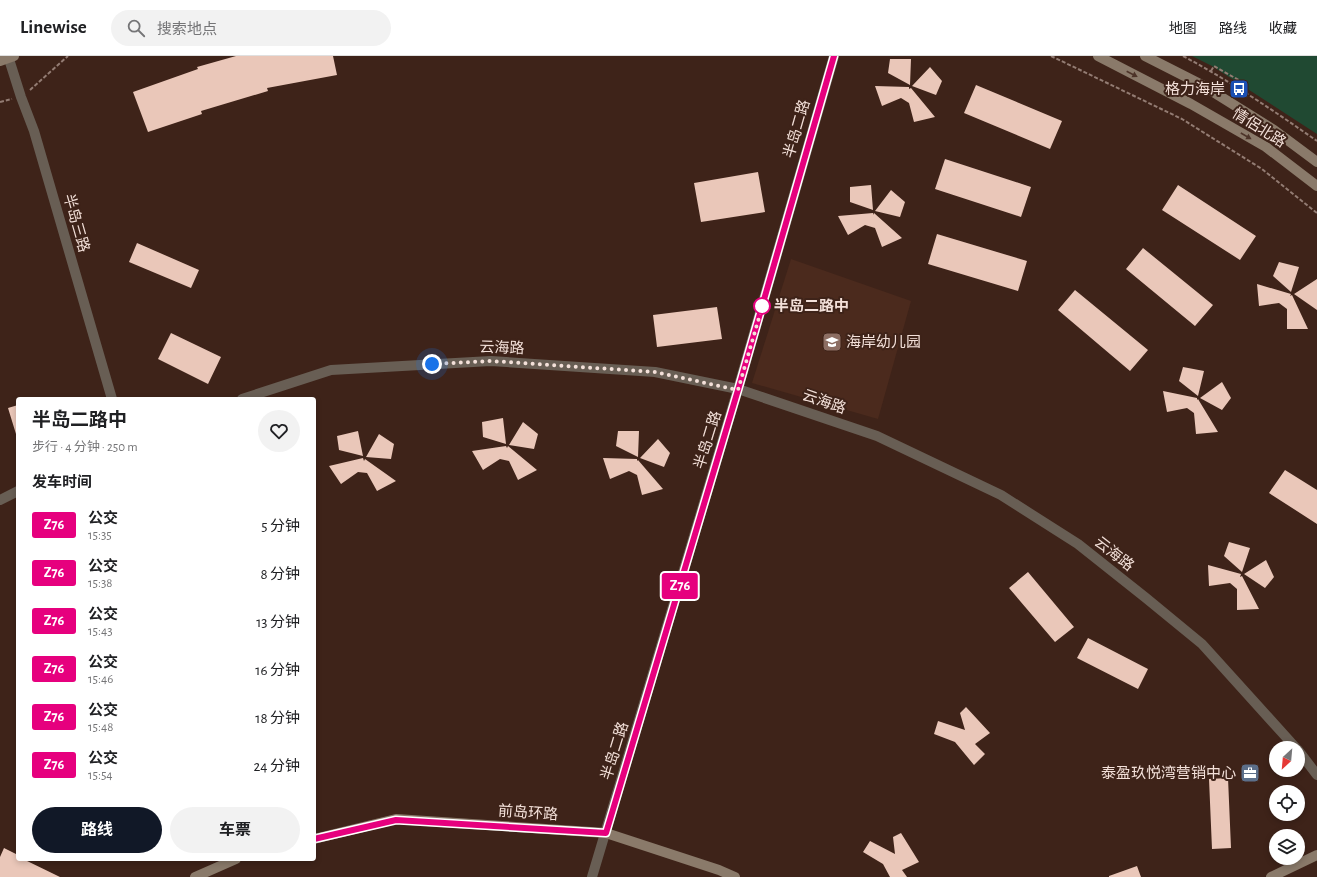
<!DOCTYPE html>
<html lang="zh">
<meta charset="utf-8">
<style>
body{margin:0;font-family:"Alegreya Sans","Noto Sans SC",sans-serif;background:#f2f2f2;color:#202124;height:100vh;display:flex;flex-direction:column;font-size:15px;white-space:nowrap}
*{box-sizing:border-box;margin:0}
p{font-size:13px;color:#757577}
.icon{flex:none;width:22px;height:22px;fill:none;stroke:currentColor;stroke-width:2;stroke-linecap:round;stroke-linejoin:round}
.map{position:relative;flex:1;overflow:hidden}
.sheet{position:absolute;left:16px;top:341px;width:300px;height:464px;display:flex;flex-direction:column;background:#fff;border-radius:4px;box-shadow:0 2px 6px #0003}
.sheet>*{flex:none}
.badge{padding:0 8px;border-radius:3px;font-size:14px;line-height:26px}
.needle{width:26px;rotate:206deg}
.controls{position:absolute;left:1269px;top:685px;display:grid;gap:8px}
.controls a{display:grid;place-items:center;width:36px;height:36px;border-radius:50%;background:#fff;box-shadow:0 2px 6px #0003;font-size:20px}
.you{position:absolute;width:20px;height:20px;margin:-10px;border:3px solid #fff;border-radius:50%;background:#1a73e8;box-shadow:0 0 0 6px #1a73e833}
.map>.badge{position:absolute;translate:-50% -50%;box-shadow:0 0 0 2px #fff}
h2{padding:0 16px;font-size:15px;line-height:36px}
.round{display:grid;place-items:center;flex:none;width:42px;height:42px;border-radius:21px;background:#f2f2f2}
.headline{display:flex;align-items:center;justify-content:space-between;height:68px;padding:0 16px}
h1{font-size:19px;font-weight:700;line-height:30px}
.cta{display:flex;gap:8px;margin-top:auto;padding:8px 16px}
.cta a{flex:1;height:46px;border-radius:24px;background:#111827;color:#fff;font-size:16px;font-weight:700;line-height:46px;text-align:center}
.cta a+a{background:#f2f2f2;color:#202124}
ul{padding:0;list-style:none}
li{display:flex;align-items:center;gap:12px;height:48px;padding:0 16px}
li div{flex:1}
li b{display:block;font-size:15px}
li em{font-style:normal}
li .badge{min-width:44px;font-weight:700;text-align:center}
header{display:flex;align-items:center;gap:24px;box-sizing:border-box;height:56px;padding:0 20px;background:#fff;border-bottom:1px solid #e0e0e0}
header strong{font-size:19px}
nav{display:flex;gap:22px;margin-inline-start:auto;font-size:14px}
.search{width:280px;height:36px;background:#f2f2f2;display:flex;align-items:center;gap:10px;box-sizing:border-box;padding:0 14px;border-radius:22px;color:#757577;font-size:15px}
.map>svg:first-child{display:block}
.built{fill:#4b2a1d}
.green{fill:#204932}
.building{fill:#eac7b9}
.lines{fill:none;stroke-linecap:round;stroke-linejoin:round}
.path{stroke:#937c73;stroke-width:2;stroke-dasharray:4 2;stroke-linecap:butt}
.street{stroke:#685e54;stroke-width:10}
.secondary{stroke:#8a7a6a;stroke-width:10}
.oneway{fill:#4d3429}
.line-casing{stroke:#fff;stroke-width:9}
.line{stroke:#e6007e;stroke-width:6}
.walk{stroke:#f3e0d9;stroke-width:4;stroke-dasharray:0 7.2}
.stop-dot{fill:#fff;stroke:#e6007e;stroke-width:2}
.labels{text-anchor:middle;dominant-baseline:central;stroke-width:4;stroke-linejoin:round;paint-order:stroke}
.poi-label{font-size:15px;fill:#f3e0d9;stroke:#3e2319;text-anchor:end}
.street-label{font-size:15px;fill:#f3e0d9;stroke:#3e2319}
.stop-label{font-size:15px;font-weight:bold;fill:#f3e0d9;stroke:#3e2319;text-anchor:start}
</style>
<header>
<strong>Linewise</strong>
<div class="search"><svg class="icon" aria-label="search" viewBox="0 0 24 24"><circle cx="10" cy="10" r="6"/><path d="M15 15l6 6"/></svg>搜索地点</div>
<nav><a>地图</a><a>路线</a><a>收藏</a></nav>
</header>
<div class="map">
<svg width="1317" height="821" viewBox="0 0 1317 821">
<rect width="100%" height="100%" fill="#3e2319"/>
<path class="built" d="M791,203l120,42 -33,118 -126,-36z"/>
<path class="green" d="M1192,0h125v78l-105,-68z"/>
<path class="building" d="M236,0h97l4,19 -70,13 1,3 -67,20 1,3 -54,18 -15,-40 65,-23 -1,-2z
M890,3h21l-1,26 -22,-12z
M930,11l12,14 -6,14 -24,-9z
M976,29l86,36 -12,28 -86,-36z
M875,30l34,1v2l2,-1 24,29 -21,5 -5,-19 -8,-5 -19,8z
M945,103l86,28 -10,30 -86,-28z
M758,116l7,40 -64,10 -7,-39z
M871,129l2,25 -23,-8v-15z
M1178,129l78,51 -16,24 -78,-50z
M891,134l14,12 -5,15 -25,-6z
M873,157v2l1,-2 28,25 -20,9 -7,-19 -10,-3 -17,10 -10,-19z
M937,178l90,27 -9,30 -90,-27z
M137,187l62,27 -8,18 -62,-26z
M1143,192l70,57 -18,21 -69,-57z
M1279,206l20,5 -8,25 -18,-16z
M1317,223v31l-23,-16z
M1257,228l34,10 -1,2 2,-1 16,34h-21v-20l-8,-6 -20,3z
M1075,234l73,60 -18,21 -72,-61z
M717,251l5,32 -65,8 -4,-32z
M171,277l50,24 -13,27 -50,-25z
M1183,311l21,4 -6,25 -19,-15z
M1222,326l9,16 -9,12 -22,-12z
M1163,335l34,7v2l1,-1 20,33 -22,2 -2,-21 -7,-5 -20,4z
M18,349v29h-2l-8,-26z
M503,362l3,26 -23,-7 -1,-15z
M523,366l15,12 -4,15 -25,-4z
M358,375l5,25 -24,-6 -2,-14z
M618,375h21l-1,26 -22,-11z
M379,378l15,10 -3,15 -25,-2z
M658,383l12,14 -6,14 -24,-9z
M506,390l1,2 1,-2 29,24 -19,10 -9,-19 -9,-2 -17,11 -11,-19z
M363,402l1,3 1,-2 31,22 -19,10 -10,-18 -9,-1 -17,12 -12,-18z
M603,402l34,1v2l1,-1 25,29 -21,6 -5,-20 -8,-4 -19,8z
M1285,414l32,20v34l-48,-31z
M1229,486l21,6 -8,24 -18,-16z
M1266,504l8,17 -9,11 -21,-14z
M1208,509l33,9 -1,3 2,-1 17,33 -22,1v-21l-7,-6 -21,3z
M1028,516l46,55 -19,15 -46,-54z
M1088,582l60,31 -10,20 -61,-31z
M966,651l24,26 -15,11 10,10 -11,11 -19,-23 -21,-8 4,-13 27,9 -5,-17z
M1228,722l3,70 -19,1 -3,-70z
M901,777l18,29 -17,8 5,7h-17l-7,-13 -20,-12 7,-11 25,13 -2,-17z
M4,792l14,7v4h5l37,18h-60v-20z
M1137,810l4,11h-32v-1z"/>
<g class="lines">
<path class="path" d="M1051,0l131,63 80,50 55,44
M1183,0c47,25 91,55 134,85
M1211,15l3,-5 28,16
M30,34l38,-34
M0,46l12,-3"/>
<path class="street" d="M8,0l13,41 13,34 78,268
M242,343l89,-29 160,-9 164,11 83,17 139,47 124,59 77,49 68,54 56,46 94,104
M0,444l18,-9
M1298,694l19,25
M592,821l146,-488 96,-333"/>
<path class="secondary" d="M1098,0l93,48 75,43 51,39
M1145,0l57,29 72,45 43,32
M0,5l14,-5
M314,783l82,-20 210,14 113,37 16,7
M195,821l41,-18
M1271,821l46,-22"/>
</g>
<defs><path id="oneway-solid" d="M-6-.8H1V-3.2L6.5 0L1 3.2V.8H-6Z"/></defs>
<g class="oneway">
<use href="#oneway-solid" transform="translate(1132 18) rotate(27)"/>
<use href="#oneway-solid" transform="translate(1246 80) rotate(30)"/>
</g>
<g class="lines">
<defs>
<path id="line" d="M314,783l82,-19 210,13 132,-443 96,-334"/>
</defs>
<use href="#line" class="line-casing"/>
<use href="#line" class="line"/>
<path class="walk" d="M432,308l59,-3 164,11 83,18 25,-86 -1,2"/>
</g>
<defs>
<symbol id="bus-square" viewBox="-11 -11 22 22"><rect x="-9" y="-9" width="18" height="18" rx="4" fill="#1a4fb4" stroke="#3e2319"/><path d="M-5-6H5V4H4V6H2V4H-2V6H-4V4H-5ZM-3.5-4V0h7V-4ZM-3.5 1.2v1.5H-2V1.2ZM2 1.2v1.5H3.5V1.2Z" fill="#fff"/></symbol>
<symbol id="school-square" viewBox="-11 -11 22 22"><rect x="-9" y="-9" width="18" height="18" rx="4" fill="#8d6e63" stroke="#3e2319"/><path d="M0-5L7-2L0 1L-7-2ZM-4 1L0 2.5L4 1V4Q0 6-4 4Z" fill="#fff"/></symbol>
<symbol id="office-square" viewBox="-11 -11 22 22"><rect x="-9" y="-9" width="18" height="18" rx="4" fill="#5c6f8a" stroke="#3e2319"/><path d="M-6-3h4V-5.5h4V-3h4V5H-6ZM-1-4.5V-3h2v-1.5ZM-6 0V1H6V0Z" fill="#fff"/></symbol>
</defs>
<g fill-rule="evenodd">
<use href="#bus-square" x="1228" y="22" width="22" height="22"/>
<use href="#school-square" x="821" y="275" width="22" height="22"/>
<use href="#office-square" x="1239" y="706" width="22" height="22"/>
</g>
<circle class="stop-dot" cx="762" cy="250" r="8"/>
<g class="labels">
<g class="poi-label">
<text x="1225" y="33">格力海岸</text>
<text x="846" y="286" text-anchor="start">海岸幼儿园</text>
<text x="1236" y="717">泰盈玖悦湾营销中心</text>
</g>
<g class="street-label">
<text transform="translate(1259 72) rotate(32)">情侶北路</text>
<text transform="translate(797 73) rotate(-74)">半岛二路</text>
<text transform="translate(76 167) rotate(74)">半岛三路</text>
<text transform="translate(502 292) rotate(2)">云海路</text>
<text transform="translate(824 346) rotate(19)">云海路</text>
<text transform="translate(708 384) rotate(-73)">半岛二路</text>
<text transform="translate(1114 498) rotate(38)">云海路</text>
<text transform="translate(615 695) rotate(-73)">半岛二路</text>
<text transform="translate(528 757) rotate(4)">前岛环路</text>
</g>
<g class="stop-label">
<text x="774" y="250">半岛二路中</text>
</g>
</g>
</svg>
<div class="controls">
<a><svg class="needle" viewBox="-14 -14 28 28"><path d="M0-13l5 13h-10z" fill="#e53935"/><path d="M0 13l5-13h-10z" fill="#757577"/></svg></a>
<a><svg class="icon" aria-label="locate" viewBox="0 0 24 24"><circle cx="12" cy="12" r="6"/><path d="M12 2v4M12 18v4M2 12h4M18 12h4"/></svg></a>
<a><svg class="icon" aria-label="layers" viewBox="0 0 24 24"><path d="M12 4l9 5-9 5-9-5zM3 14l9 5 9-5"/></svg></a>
</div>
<div class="you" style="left:432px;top:308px"></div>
<b class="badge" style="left:680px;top:530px;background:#e6007e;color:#fff">Z76</b>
<section class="sheet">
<div class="headline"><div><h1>半岛二路中</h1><p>步行 · 4 分钟 · 250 m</p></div><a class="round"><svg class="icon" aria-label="heart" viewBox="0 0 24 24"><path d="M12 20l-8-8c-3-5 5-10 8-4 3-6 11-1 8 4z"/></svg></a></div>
<h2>发车时间</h2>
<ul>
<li><span class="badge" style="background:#e6007e;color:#fff">Z76</span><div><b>公交</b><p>15:35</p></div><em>5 分钟</em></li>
<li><span class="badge" style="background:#e6007e;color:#fff">Z76</span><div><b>公交</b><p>15:38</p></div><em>8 分钟</em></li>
<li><span class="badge" style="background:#e6007e;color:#fff">Z76</span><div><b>公交</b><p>15:43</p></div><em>13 分钟</em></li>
<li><span class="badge" style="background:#e6007e;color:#fff">Z76</span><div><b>公交</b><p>15:46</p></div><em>16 分钟</em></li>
<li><span class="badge" style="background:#e6007e;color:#fff">Z76</span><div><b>公交</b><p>15:48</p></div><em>18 分钟</em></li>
<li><span class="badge" style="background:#e6007e;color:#fff">Z76</span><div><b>公交</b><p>15:54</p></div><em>24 分钟</em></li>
</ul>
<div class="cta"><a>路线</a><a>车票</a></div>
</section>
</div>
